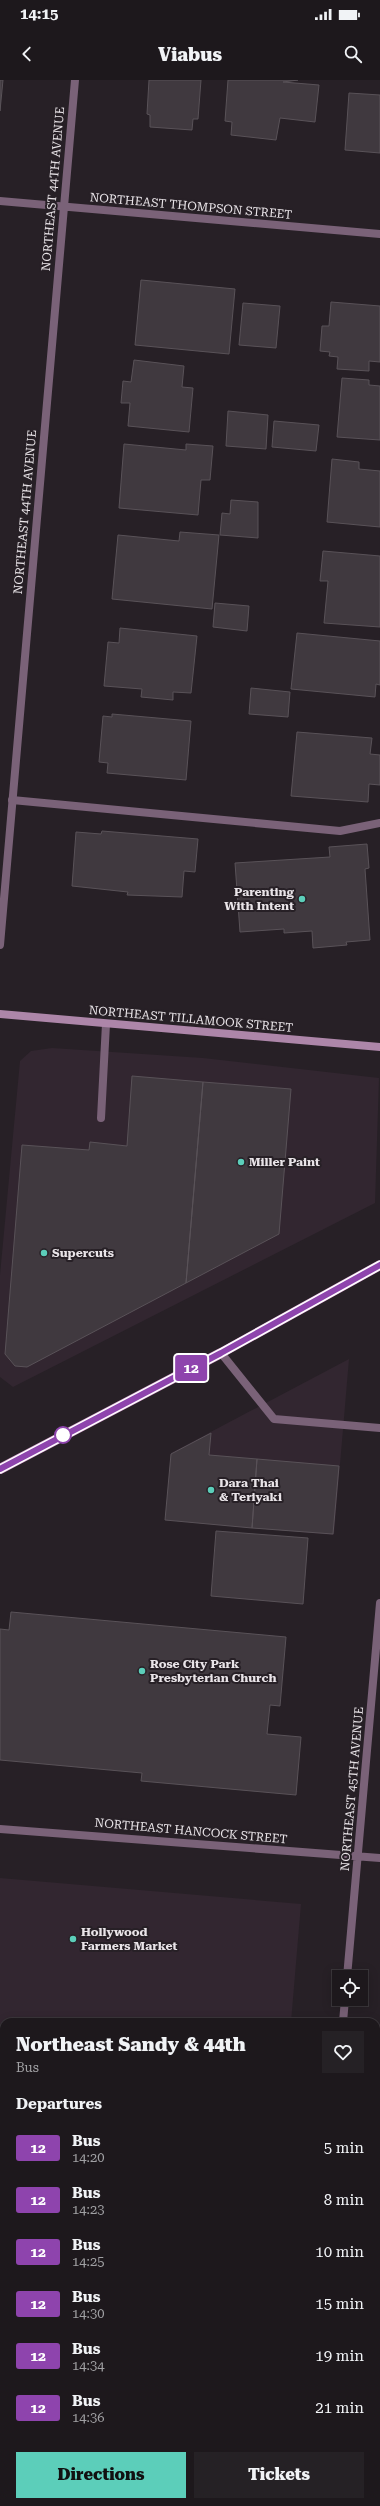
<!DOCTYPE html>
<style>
body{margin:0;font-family:"Roboto Serif",serif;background:#252125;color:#f1f3f6;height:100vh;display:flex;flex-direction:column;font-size:15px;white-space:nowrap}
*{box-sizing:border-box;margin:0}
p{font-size:13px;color:#a0a0a3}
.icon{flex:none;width:22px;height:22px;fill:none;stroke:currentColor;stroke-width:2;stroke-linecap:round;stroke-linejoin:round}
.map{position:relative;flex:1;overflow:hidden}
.drawer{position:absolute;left:0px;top:1938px;width:380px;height:488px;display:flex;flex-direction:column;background:#1d181c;border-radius:12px 12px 0 0;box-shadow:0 2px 10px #0003,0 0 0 1px #3b373b}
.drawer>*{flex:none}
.badge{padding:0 8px;border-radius:3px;font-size:14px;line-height:26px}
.fabs{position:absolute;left:332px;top:1890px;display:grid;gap:8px}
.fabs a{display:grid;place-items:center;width:36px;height:36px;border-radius:0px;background:#1d181c;box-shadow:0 2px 10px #0003,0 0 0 1px #3b373b;font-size:20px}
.map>.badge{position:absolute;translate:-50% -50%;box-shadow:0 0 0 2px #fff}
h2{padding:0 16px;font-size:15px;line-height:36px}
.round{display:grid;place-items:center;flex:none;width:42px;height:42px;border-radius:0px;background:#252125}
.headline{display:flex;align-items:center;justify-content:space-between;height:68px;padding:0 16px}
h1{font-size:19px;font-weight:800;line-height:30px}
.cta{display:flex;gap:8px;margin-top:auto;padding:8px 16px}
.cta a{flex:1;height:46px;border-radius:0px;background:#5cceba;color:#111;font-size:16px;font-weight:800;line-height:46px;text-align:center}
.cta a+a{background:#252125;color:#f1f3f6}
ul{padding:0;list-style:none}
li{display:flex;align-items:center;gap:12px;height:52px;padding:0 16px}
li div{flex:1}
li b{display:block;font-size:15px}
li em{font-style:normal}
li .badge{min-width:44px;font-weight:700;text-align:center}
.status{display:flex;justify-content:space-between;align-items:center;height:28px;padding:0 20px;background:#1d181c;direction:ltr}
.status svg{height:11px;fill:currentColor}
header{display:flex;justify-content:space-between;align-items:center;height:52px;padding:0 16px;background:#1d181c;font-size:18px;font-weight:800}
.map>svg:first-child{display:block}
.built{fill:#322630}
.building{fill:#40393f;stroke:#595258}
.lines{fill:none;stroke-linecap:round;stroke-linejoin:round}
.lane{stroke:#7a6278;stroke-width:8}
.street{stroke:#7a6278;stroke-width:8}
.secondary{stroke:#ad86a9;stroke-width:8}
.primary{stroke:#d4a2cf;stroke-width:10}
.line-casing{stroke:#fff;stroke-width:9}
.line{stroke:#8e44ad;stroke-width:6}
.poi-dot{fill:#5cceba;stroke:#272026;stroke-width:1.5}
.stop-dot{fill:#fff;stroke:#8e44ad;stroke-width:2}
.labels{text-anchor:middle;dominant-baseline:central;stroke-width:4;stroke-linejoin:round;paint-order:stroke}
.street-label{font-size:12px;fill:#e9e4e8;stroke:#272026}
.poi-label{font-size:12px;font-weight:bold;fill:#e9e4e8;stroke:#272026;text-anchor:start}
</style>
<div class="status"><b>14:15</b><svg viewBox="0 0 49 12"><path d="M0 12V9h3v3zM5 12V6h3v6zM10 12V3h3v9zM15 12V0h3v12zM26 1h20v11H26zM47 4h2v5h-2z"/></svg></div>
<header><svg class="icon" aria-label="back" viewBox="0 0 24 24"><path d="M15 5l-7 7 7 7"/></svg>Viabus<svg class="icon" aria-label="search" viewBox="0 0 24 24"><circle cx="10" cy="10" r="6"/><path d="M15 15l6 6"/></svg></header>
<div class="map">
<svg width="380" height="2426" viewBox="0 0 380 2426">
<rect width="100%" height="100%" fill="#272026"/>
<path class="built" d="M52,968l151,10 176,20 -4,125 -362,184 -13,-10v-102l20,-214 11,-10z
M349,1279l-15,176 -169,-15 6,-67z
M0,1798l301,26 -10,118h-287v480h245l-1,4h-248z"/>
<path class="building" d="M0,0h3l-3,31z
M149,0h52l-3,39h-5l-1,11 -42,-3v-12l-3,-1z
M228,0h70l-15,2 36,3 -4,37 -35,-4 -4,22 -45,-5 1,-13 -7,-1z
M349,13l31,2v58l-35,-3z
M141,200l94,9 -6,65 -94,-9z
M331,222l49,4v56l-11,-1v10l-32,-2 1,-12 -9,-1 1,-4 -10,-1 2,-25h7z
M243,223l37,3 -4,42 -37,-3z
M134,280l50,6 -2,21 11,1 -4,44 -61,-6 2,-23h-9l2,-22 8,1z
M342,298l27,2v5l11,1v54l-43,-3z
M228,331l40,4 -2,34 -40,-3z
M274,341l45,4 -3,26 -44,-4z
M124,364l62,6v-6l27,2 -3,34h-9l-3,35 -79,-7z
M332,379l27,3v7l21,2v56l-53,-5z
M231,420l27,2v36l-38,-3 2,-22 8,1z
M180,452l39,3 -7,74 -100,-10 6,-64 61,6z
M323,471l57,5v71l-56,-4 4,-42h-8z
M215,523l34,3 -2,25 -34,-4z
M120,548l77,8 -6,57 -18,-1v8l-32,-3 1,-8 -38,-3 4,-44 11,1z
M297,553l83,8v44l-4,-1 -1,13 -84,-8z
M251,608l39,4 -2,25 -39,-3z
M112,634l79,7 -5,59 -79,-7 1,-10 -9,-1 4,-46 9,1z
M297,652l75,6 -2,16 10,1v30l-11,-1 -1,18 -77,-6z
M102,751l96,8 -3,33 -11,-1 -2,26 -55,-2 1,-3 -56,-6 4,-54 25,2z
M367,764l2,24 -4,1 5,71 -24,2 1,3 -34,3 -1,-17 -28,2v-4l-44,3 -5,-69 95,-6 -1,-10z
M132,996l71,6 -17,201 -159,84 -12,-1 -10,-12 17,-209 67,5 1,-8 37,4z
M203,1002l88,7 -12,145 -93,49z
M211,1353l-2,22 48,4 -5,69 -87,-8 6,-66z
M257,1379l82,7 -6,68 -81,-6z
M216,1451l92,7 -5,66 -92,-8z
M11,1532l275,25 -6,69 -10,-1 -3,29 34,3 -5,58 -155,-14 1,-8 -142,-13v-131l9,1z
M0,2136l4,1v180h-4z
M376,2301h4v46l-4,-1z
M376,2362h4v46l-4,-1z"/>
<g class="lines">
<path class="lane" d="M12,720l328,31 40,-8
M101,1038l5,-94
M221,1273l53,66 106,9
M0,2106h4"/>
<path class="street" d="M0,121l380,33
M0,865l75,-865
M0,1749l380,29
M347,1897l33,-374
M343,1942l2,-23
M299,2426l1,-4"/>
<path class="secondary" d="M0,934l380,33"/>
<path class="primary" d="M0,1389l221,-116 159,-88"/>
</g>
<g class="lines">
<defs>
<path id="line" d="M0,1389l221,-116 159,-88"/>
</defs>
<use href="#line" class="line-casing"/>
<use href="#line" class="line"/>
</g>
<g class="poi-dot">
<circle cx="302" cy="819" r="4"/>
<circle cx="241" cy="1082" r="4"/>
<circle cx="44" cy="1173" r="4"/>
<circle cx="211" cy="1410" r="4"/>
<circle cx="142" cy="1591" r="4"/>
<circle cx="73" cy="1859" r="4"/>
</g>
<circle class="stop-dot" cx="63" cy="1355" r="8"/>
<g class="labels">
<g class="street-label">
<text transform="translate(53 109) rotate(-85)">NORTHEAST 44TH AVENUE</text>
<text transform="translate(191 126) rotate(5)">NORTHEAST THOMPSON STREET</text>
<text transform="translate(25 432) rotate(-85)">NORTHEAST 44TH AVENUE</text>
<text transform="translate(191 939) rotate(5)">NORTHEAST TILLAMOOK STREET</text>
<text transform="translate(352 1709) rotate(-85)">NORTHEAST 45TH AVENUE</text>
<text transform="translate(191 1751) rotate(5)">NORTHEAST HANCOCK STREET</text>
</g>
<g class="poi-label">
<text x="294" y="812" text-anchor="end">Parenting<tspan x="294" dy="14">With Intent</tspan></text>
<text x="249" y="1082">Miller Paint</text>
<text x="52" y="1173">Supercuts</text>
<text x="219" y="1403">Dara Thai<tspan x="219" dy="14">&amp; Teriyaki</tspan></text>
<text x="150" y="1584">Rose City Park<tspan x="150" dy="14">Presbyterian Church</tspan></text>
<text x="81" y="1852">Hollywood<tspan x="81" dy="14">Farmers Market</tspan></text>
</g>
</g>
</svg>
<div class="fabs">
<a><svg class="icon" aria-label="locate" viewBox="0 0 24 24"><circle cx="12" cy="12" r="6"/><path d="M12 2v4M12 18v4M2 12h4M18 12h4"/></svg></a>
</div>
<b class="badge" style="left:191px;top:1288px;background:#8e44ad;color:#fff">12</b>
<section class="drawer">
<div class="headline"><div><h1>Northeast Sandy &amp; 44th</h1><p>Bus</p></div><a class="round"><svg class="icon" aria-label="heart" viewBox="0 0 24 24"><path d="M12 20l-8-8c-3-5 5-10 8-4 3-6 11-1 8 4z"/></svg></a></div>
<h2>Departures</h2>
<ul>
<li><span class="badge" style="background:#8e44ad;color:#fff">12</span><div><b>Bus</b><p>14:20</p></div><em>5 min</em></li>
<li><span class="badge" style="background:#8e44ad;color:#fff">12</span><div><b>Bus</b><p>14:23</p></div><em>8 min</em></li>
<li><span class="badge" style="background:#8e44ad;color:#fff">12</span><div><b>Bus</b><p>14:25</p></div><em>10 min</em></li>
<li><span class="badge" style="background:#8e44ad;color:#fff">12</span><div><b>Bus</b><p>14:30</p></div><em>15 min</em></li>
<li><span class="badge" style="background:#8e44ad;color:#fff">12</span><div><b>Bus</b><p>14:34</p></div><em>19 min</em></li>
<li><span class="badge" style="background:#8e44ad;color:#fff">12</span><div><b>Bus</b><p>14:36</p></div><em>21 min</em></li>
</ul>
<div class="cta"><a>Directions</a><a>Tickets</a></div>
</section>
</div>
